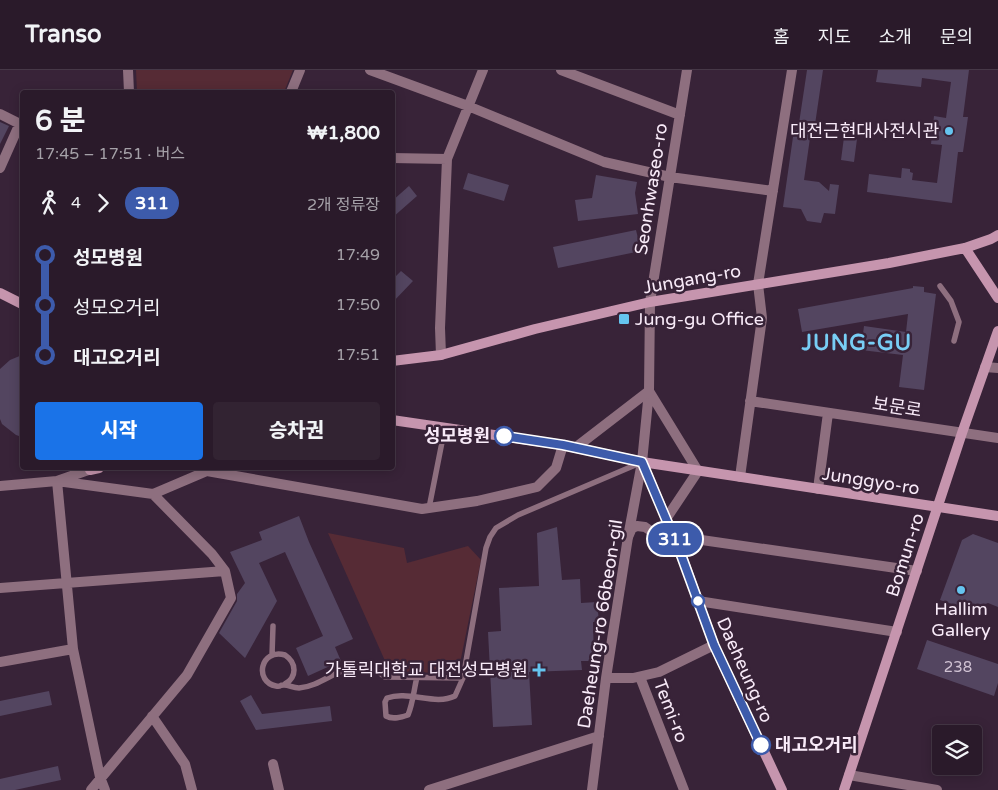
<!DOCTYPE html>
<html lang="ko">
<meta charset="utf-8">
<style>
body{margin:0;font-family:"Varela Round","Noto Sans KR",sans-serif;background:#322332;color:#f1f3f6;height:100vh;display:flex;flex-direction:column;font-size:19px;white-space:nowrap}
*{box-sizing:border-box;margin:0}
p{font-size:16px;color:#a5a1a8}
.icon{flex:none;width:28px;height:28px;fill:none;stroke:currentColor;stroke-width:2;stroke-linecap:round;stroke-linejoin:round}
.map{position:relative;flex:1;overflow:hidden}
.panel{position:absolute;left:20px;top:20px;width:375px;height:380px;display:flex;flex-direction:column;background:#2a1a2a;border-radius:5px;box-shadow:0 2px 12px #0003,0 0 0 1px #463847}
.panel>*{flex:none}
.badge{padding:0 10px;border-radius:16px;font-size:18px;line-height:32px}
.buttons{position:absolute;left:932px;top:655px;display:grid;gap:10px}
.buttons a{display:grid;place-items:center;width:50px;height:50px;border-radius:5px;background:#2a1a2a;box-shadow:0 2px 12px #0003,0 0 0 1px #463847;font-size:25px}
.map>.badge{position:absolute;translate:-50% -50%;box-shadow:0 0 0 2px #fff}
.legs{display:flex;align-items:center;gap:8px;height:55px;padding:0 15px;font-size:16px}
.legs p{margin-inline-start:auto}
.overview{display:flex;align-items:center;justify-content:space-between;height:85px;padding:0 15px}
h1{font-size:28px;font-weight:800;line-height:38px}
.cta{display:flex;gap:10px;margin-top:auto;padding:10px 15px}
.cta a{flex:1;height:58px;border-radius:5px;background:#1a73e8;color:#fff;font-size:20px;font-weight:800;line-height:58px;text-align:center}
.cta a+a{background:#322332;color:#f1f3f6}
ul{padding:0 15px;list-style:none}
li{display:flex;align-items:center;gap:18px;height:50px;font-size:19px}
li i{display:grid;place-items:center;width:8px;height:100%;margin:0 6px;background:currentColor}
li i::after{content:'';width:12px;height:12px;margin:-6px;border:4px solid;border-radius:50%;background:#2a1a2a}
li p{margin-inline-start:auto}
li:first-child i{background:linear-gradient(#0000 50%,currentColor 0)}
li:last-child i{background:linear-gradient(currentColor 50%,#0000 0)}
header{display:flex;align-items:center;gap:30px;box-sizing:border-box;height:70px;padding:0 25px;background:#2a1a2a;border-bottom:1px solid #463847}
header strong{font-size:24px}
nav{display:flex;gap:28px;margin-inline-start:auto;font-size:18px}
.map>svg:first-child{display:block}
.green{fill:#562b35}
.building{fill:#534560}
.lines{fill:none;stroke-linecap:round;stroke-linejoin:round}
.service{stroke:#8e6f7f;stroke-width:5.5}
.minor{stroke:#8e6f7f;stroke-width:10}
.tertiary{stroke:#8e6f7f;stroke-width:10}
.secondary{stroke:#c695ae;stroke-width:10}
.line-1-casing{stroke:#fff;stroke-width:11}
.line-1{stroke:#3d5bab;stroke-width:8}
.poi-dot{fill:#65c4ef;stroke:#382338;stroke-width:2}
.stop-1-dot{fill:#fff;stroke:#3d5bab;stroke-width:2.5}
.labels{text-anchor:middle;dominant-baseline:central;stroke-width:5;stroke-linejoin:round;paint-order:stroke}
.number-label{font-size:15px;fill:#d0c2d3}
.poi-label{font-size:18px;fill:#f9ebf9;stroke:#382338;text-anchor:end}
.street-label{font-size:18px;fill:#f9ebf9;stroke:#382338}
.stop-label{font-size:18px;font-weight:bold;fill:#f9ebf9;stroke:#382338;text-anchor:end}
.district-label{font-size:22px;font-weight:bold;letter-spacing:1px;fill:#78cef5;stroke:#382338}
</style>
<header>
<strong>Transo</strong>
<nav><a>홈</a><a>지도</a><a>소개</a><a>문의</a></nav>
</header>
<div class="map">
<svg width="998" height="720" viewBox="0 0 998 720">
<rect width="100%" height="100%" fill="#382338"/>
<path class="green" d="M136,0h157l-9,22h-147z
M328,463l76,15 3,15 61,-17 13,14 -23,113 -68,-1z"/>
<path class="building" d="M807,0h16l-10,68h-3l-6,42 15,2 10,9 1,-7 9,1 -4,29 -11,-1 -3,10 -14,-2 -6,-12 -18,-2 11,-77h4z
M878,0h91l-6,47h5l-5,35h-5l-6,51 -85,-11 2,-18 32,4 1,-10 8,1v3l3,1 -1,7 25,3 5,-38 -11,-1 3,-28 12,2 5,-36 -29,-4 -1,9 -45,-5z
M0,52l9,4 -9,18z
M844,67l13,2 -3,23 -13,-2z
M468,103l41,12 -5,16 -41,-12z
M596,105l41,7 -2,11 3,21 -60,7 -3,-21 17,-2z
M409,116l8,10 -25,22v-17z
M636,160l5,21 -83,17 -5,-21z
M401,201l12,10 -21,22v-23z
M913,216l11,1v5l12,2 -12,96 -25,-3 4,-32 -42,-5 3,-24 42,6 2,-18 -106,18 -4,-23 115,-21z
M22,285v82l-6,-2 -14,-11 -2,-5v-50l10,-9z
M299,446l10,26 44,97 -18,8 6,14 -33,15 -12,-28 27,-12 -38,-84 -26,11 18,38 -32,57 -26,-25 18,-32v-7l8,-11 -15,-31 32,-12 -3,-8z
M557,457l5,53 18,-1 1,24 16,-1 2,20h-6l1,39h-13l1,9 -53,2 3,53 -39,2 -5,-95 13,-1 -2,-43 40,-2 -2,-53z
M973,464l25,9v64l-10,-4 -19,7 -29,-10 22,-60z
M927,570l71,24v19l-4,13 -77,-27z
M49,621l3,14 -52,11v-15z
M251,625l11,19 68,-8 2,15 -76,9 -16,-29z
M58,696l3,14 -46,10h-15v-11z"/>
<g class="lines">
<path class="service" d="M940,216l11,15 8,21 -5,19
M429,438l16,-81
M272,585l1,-29
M417,607c-3,12 -4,26 -9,38 -6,2 -15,5 -22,1l-1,-14 2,-4c21,-8 48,8 68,-2l8,-18 23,-130 4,-11 6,-9 22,-13 122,-52
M285,614c12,-7 12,-21 0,-29 -25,-7 -31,27 -9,31 6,1 2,-1 8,-1 5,0 9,3 15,3 13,-1 24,-8 36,-14 9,-4 19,-8 29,-10l8,3 13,10 78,1"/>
<path class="minor" d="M128,0l1,22
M370,0l98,36 136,56 66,15 103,14
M561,0l119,45
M291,22l9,-22
M0,44l22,11
M392,88l55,1
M0,98l20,-45
M441,285l-1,-27 7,-169 36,-89
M985,297l13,1
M649,321l49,80 -32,48
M750,331l248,37
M740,407l22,-159 -4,-34 34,-214
M0,416l57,-5 37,-13
M818,419l10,-76
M674,466l243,35
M0,518l225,-17
M698,531l199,31
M0,592l73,-13
M640,607l44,113
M606,608h27l26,-6 55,-27
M152,646l33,48 7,26
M273,694l6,26
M849,705l88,15
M91,720l96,-115 44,-77 -6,-27 -13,-17 -59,-60
M105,720l-5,-13 -27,-128 -16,-168 96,13 54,-23 215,38 55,-8 60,-14 19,-19 7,-23
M429,720l170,-54
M592,720l14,-112 22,-141 14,-75 7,-71 1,-89 37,-232"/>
<path class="tertiary" d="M575,378l74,-57
M628,467l4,-9 5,-2 8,1 35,24"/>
<path class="secondary" d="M965,178l33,50
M0,223l22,11
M392,291l49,-6 94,-26 115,-27 239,-39 76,-15 26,-9 7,-4
M392,350l171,25 79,17 356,54
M642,392l38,89 34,94 68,145
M90,400l9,-2
M844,720l118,-357 36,-102"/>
</g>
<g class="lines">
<defs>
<path id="line-1" d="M504,366l59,9 79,17 38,90 34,93 47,100"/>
</defs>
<use href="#line-1" class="line-1-casing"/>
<use href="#line-1" class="line-1"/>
</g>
<g class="poi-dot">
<circle cx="949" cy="61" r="5"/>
<rect x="618" y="243" width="12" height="12" rx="2.5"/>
<circle cx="961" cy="520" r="5"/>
<path d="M536.5 592.5h5v5h5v5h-5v5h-5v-5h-5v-5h5z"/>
</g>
<g class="stop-1-dot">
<circle cx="504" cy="366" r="9"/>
<circle cx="698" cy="531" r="6"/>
<circle cx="761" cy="675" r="9"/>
</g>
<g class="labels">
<g class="number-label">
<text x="958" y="597">238</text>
</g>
<g class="poi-label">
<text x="939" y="61">대전근현대사전시관</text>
<text x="635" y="249" text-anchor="start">Jung-gu Office</text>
<text x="961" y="539" text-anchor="middle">Hallim<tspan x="961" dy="21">Gallery</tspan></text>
<text x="528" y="600">가톨릭대학교 대전성모병원</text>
</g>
<g class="street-label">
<text transform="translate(651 119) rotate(-81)">Seonhwaseo-ro</text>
<text transform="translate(692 209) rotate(-10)">Jungang-ro</text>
<text transform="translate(897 337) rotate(9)">보문로</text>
<text transform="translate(871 411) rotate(9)">Junggyo-ro</text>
<text transform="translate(905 485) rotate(-72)">Bomun-ro</text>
<text transform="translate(600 554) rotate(-81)">Daeheung-ro 66beon-gil</text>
<text transform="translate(745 600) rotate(66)">Daeheung-ro</text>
<text transform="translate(671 641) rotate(69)">Temi-ro</text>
</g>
<g class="stop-label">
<text x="490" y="366">성모병원</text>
<text x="775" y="675" text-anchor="start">대고오거리</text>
</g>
<g class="district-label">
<text x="857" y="273">JUNG-GU</text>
</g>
</g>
</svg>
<div class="buttons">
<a><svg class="icon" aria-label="layers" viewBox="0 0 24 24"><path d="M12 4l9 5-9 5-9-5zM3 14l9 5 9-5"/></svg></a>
</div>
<b class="badge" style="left:675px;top:469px;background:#3d5bab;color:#fff">311</b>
<section class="panel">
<div class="overview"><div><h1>6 분</h1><p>17:45 – 17:51 · 버스</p></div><b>₩1,800</b></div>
<div class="legs"><svg class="icon" aria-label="walk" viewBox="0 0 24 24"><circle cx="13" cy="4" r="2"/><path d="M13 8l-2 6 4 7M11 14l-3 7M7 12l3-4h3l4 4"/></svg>4<svg class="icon" aria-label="forward" viewBox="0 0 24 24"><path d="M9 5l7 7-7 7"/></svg><b class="badge" style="background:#3d5bab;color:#fff">311</b><p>2개 정류장</p></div>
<ul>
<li><i style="color:#3d5bab"></i><b>성모병원</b><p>17:49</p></li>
<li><i style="color:#3d5bab"></i><span>성모오거리</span><p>17:50</p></li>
<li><i style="color:#3d5bab"></i><b>대고오거리</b><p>17:51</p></li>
</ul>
<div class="cta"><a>시작</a><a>승차권</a></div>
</section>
</div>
